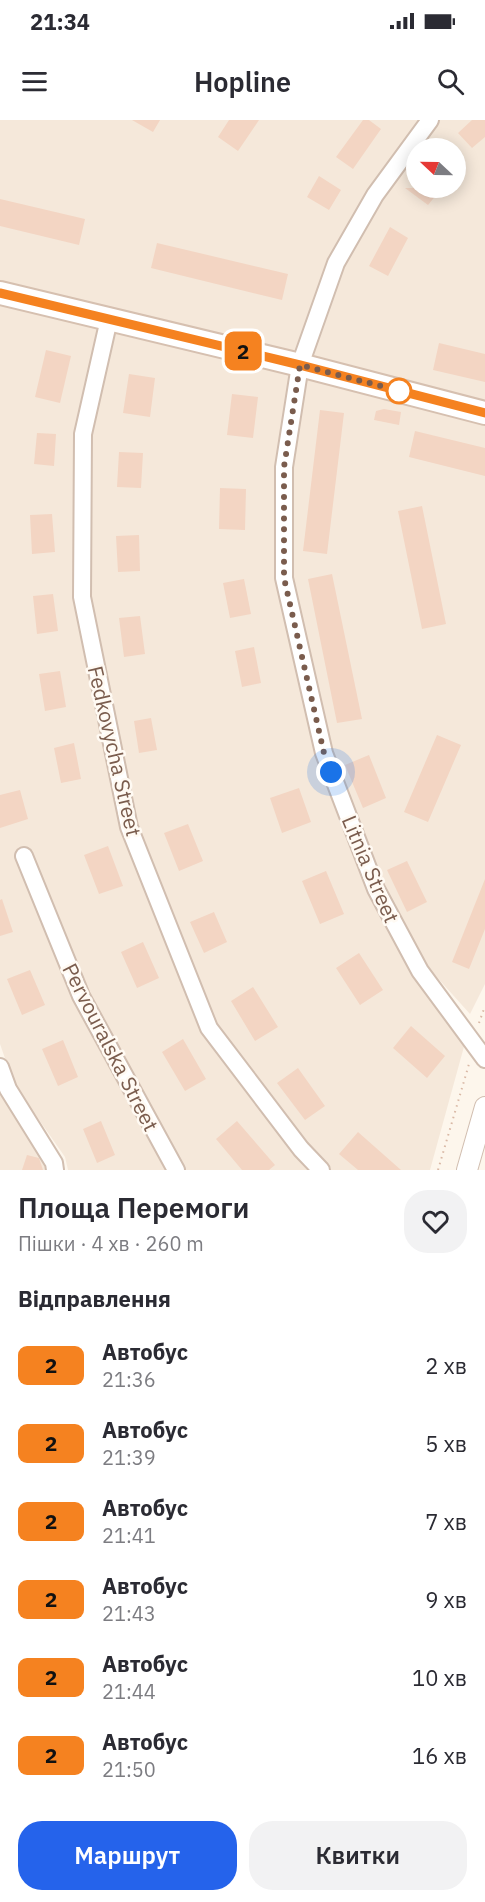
<!DOCTYPE html>
<html lang="uk">
<meta charset="utf-8">
<style>
body{margin:0;font-family:"IBM Plex Sans",sans-serif;background:#f2f2f3;color:#2b2b33;height:100vh;display:flex;flex-direction:column;font-size:22px;white-space:nowrap}
*{box-sizing:border-box;margin:0}
p{font-size:20px;color:#7c7c81}
.icon{flex:none;width:33px;height:33px;fill:none;stroke:currentColor;stroke-width:2;stroke-linecap:round;stroke-linejoin:round}
.map{position:relative;height:1050px;overflow:hidden}
.drawer{display:flex;flex-direction:column;background:#fff;flex:1}
.drawer>*{flex:none}
.badge{padding:0 12px;border-radius:9px;font-size:21px;line-height:39px}
.needle{width:39px;rotate:292deg}
.tools{position:absolute;left:406px;top:18px;display:grid;gap:12px}
.tools a{display:grid;place-items:center;width:60px;height:60px;border-radius:50%;background:#fff;box-shadow:0 3px 15px #0003;font-size:30px}
.you{position:absolute;width:30px;height:30px;margin:-15px;border:4px solid #fff;border-radius:50%;background:#1a73e8;box-shadow:0 0 0 9px #1a73e833}
.map>.badge{position:absolute;translate:-50% -50%;box-shadow:0 0 0 3px #fff}
h2{padding:0 18px;font-size:22px;line-height:54px}
.round{display:grid;place-items:center;flex:none;width:63px;height:63px;border-radius:24px;background:#f2f2f3}
.summary{display:flex;align-items:center;justify-content:space-between;height:102px;padding:0 18px}
h1{font-size:28px;font-weight:600;line-height:45px}
.primary-button{display:flex;gap:12px;margin-top:auto;padding:12px 18px}
.primary-button a{flex:1;height:69px;border-radius:24px;background:#2563eb;color:#fff;font-size:24px;font-weight:600;line-height:69px;text-align:center}
.primary-button a+a{background:#f2f2f3;color:#2b2b33}
ul{padding:0;list-style:none}
li{display:flex;align-items:center;gap:18px;height:78px;padding:0 18px}
li div{flex:1}
li b{display:block;font-size:22px}
li em{font-style:normal}
li .badge{min-width:66px;font-weight:700;text-align:center}
.status{display:flex;justify-content:space-between;align-items:center;height:42px;padding:0 30px;background:#fff;direction:ltr}
.status svg{height:16px;fill:currentColor}
header{display:flex;justify-content:space-between;align-items:center;height:78px;padding:0 18px;background:#fff;font-size:27px;font-weight:600}
.map>svg:first-child{display:block}
.residential{fill:#f5e8da;fill-rule:evenodd}
.building{fill:#f3d5c3}
.lines{fill:none;stroke-linecap:round;stroke-linejoin:round}
.minor-casing{stroke:#d1beb0;stroke-width:20}
.tertiary-casing{stroke:#d1beb0;stroke-width:22}
.secondary-casing{stroke:#d6c0b0;stroke-width:26}
.path{stroke:#d9b8a5;stroke-width:2;stroke-dasharray:1.5 4.5;stroke-linecap:butt}
.minor{stroke:#fff;stroke-width:16}
.tertiary{stroke:#fff;stroke-width:20}
.secondary{stroke:#fff;stroke-width:22}
.line-casing{stroke:#fff;stroke-width:14}
.line{stroke:#f58220;stroke-width:9}
.walk{stroke:#7a5c4d;stroke-width:6;stroke-dasharray:0 10.8}
.stop-dot{fill:#fff;stroke:#f58220;stroke-width:3}
.labels{text-anchor:middle;dominant-baseline:central;stroke-width:5;stroke-linejoin:round;paint-order:stroke}
.street-label{font-size:21px;fill:#7a5c4d;stroke:#fffaf3}
</style>
<div class="status"><b>21:34</b><svg viewBox="0 0 49 12"><path d="M0 12V9h3v3zM5 12V6h3v6zM10 12V3h3v9zM15 12V0h3v12zM26 1h20v11H26zM47 4h2v5h-2z"/></svg></div>
<header><svg class="icon" aria-label="menu" viewBox="0 0 24 24"><path d="M4 6h16M4 12h16M4 18h16"/></svg>Hopline<svg class="icon" aria-label="search" viewBox="0 0 24 24"><circle cx="10" cy="10" r="6"/><path d="M15 15l6 6"/></svg></header>
<div class="map">
<svg width="485" height="1050" viewBox="0 0 485 1050">
<rect width="100%" height="100%" fill="#fdf6ec"/>
<path class="residential" d="M0,0h426l-92,141 -56,207 -2,116 40,173 51,134 46,81 52,71 -35,127h-362l-3,-13 -51,-73 -14,-40z
M437,0h48v864l-15,30 -44,-49 -43,-77 -54,-135 -37,-174v-111l13,-97 36,-105 38,-67zM417,28h39v40h-39z
M0,972l53,72v6h-53z"/>
<path class="building" d="M132,0h28l-7,12z
M229,0h30l-21,31 -20,-14z
M363,0h6l12,9 -28,40 -17,-12z
M472,0h13v17l-13,11 -14,-15z
M319,56l22,14 -12,20 -22,-13z
M405,68h37l-14,17z
M0,79l85,20 -6,26 -79,-19z
M390,107l18,11 -20,38 -19,-10z
M157,123l131,31 -6,26 -131,-32z
M439,223l46,11v28l-52,-12z
M46,230l25,6 -11,47 -25,-6z
M129,254l26,4 -5,39 -27,-4z
M232,274l26,3 -5,41 -26,-3z
M384,289l17,3 -2,13 -25,-5 2,-9z
M320,290l24,3 -17,141 -24,-3z
M415,311l70,17v28l-76,-19z
M37,313l19,1 -2,32 -20,-2z
M119,332l24,1 -2,35 -24,-1z
M220,368l26,1 -1,41 -26,-1z
M422,386l24,118 -24,5 -24,-118z
M52,394l3,38 -23,2 -2,-39z
M139,415l1,36 -22,1 -2,-36z
M332,454l30,145 -25,4 -29,-144z
M244,459l7,35 -21,4 -7,-35z
M53,474l5,37 -21,3 -4,-38z
M140,496l5,38 -21,3 -5,-39z
M254,527l7,36 -19,4 -7,-36z
M60,551l6,36 -21,4 -6,-37z
M151,598l6,32 -18,3 -5,-32z
M437,615l24,10 -33,77 -24,-10z
M74,623l7,36 -20,4 -7,-35z
M369,635l17,43 -23,10 -18,-43z
M299,668l12,34 -29,11 -12,-35z
M20,670l8,29 -28,9v-33z
M188,704l15,37 -24,10 -15,-38z
M108,726l15,40 -24,8 -15,-39z
M407,741l20,41 -20,10 -20,-42z
M326,751l18,43 -24,10 -18,-43z
M485,759v50l-16,40 -17,-7z
M2,779l11,33 -13,4v-36z
M214,792l13,30 -23,11 -14,-31z
M143,822l16,36 -22,10 -16,-36z
M359,833l24,37 -23,15 -24,-37z
M30,850l15,35 -23,10 -15,-36z
M253,867l25,40 -23,14 -24,-40z
M411,906l34,30 -18,22 -34,-30z
M183,919l23,40 -21,12 -23,-39z
M63,920l15,37 -20,9 -16,-37z
M298,948l27,38 -20,14 -28,-37z
M101,1001l14,34 -18,8 -14,-34z
M237,1001l38,44 -6,5h-27l-26,-31z
M358,1012l43,38h-43l-19,-16z
M27,1035l12,3 4,12h-21z"/>
<g class="lines">
<defs>
<path id="minor" d="M430,0l-55,75 -39,68 -36,102 -16,102v111l40,175 52,136 44,82 65,88
M109,199l-26,115 -1,163 47,230 80,201 92,121 20,21
M24,736l57,140 95,174
M0,947l8,22 46,74 1,7"/>
<path id="tertiary" d="M467,1050l18,-63"/>
<path id="secondary" d="M0,173l300,72 185,48"/>
</defs>
<use href="#minor" class="minor-casing"/>
<use href="#tertiary" class="tertiary-casing"/>
<use href="#secondary" class="secondary-casing"/>
<path class="path" d="M479,903l6,-17
M438,1050l31,-106"/>
<use href="#minor" class="minor"/>
<use href="#tertiary" class="tertiary"/>
<use href="#secondary" class="secondary"/>
</g>
<g class="lines">
<defs>
<path id="line" d="M0,173l300,72 185,48"/>
</defs>
<use href="#line" class="line-casing"/>
<use href="#line" class="line"/>
<path class="walk" d="M331,652l-7,-19 -40,-175v-111l16,-102 104,27 -5,-1"/>
</g>
<circle class="stop-dot" cx="399" cy="271" r="12"/>
<g class="labels">
<g class="street-label">
<text transform="translate(115 631) rotate(77)">Fedkovycha Street</text>
<text transform="translate(371 749) rotate(67)">Litnia Street</text>
<text transform="translate(111 927) rotate(63)">Pervouralska Street</text>
</g>
</g>
</svg>
<div class="tools">
<a><svg class="needle" viewBox="-14 -14 28 28"><path d="M0-13l5 13h-10z" fill="#e53935"/><path d="M0 13l5-13h-10z" fill="#7c7c81"/></svg></a>
</div>
<div class="you" style="left:331px;top:652px"></div>
<b class="badge" style="left:243px;top:231px;background:#f58220;color:#111">2</b>
</div>
<section class="drawer">
<div class="summary"><div><h1>Площа Перемоги</h1><p>Пішки · 4 хв · 260 m</p></div><a class="round"><svg class="icon" aria-label="heart" viewBox="0 0 24 24"><path d="M12 20l-8-8c-3-5 5-10 8-4 3-6 11-1 8 4z"/></svg></a></div>
<h2>Відправлення</h2>
<ul>
<li><span class="badge" style="background:#f58220;color:#111">2</span><div><b>Автобус</b><p>21:36</p></div><em>2 хв</em></li>
<li><span class="badge" style="background:#f58220;color:#111">2</span><div><b>Автобус</b><p>21:39</p></div><em>5 хв</em></li>
<li><span class="badge" style="background:#f58220;color:#111">2</span><div><b>Автобус</b><p>21:41</p></div><em>7 хв</em></li>
<li><span class="badge" style="background:#f58220;color:#111">2</span><div><b>Автобус</b><p>21:43</p></div><em>9 хв</em></li>
<li><span class="badge" style="background:#f58220;color:#111">2</span><div><b>Автобус</b><p>21:44</p></div><em>10 хв</em></li>
<li><span class="badge" style="background:#f58220;color:#111">2</span><div><b>Автобус</b><p>21:50</p></div><em>16 хв</em></li>
</ul>
<div class="primary-button"><a>Маршрут</a><a>Квитки</a></div>
</section>
